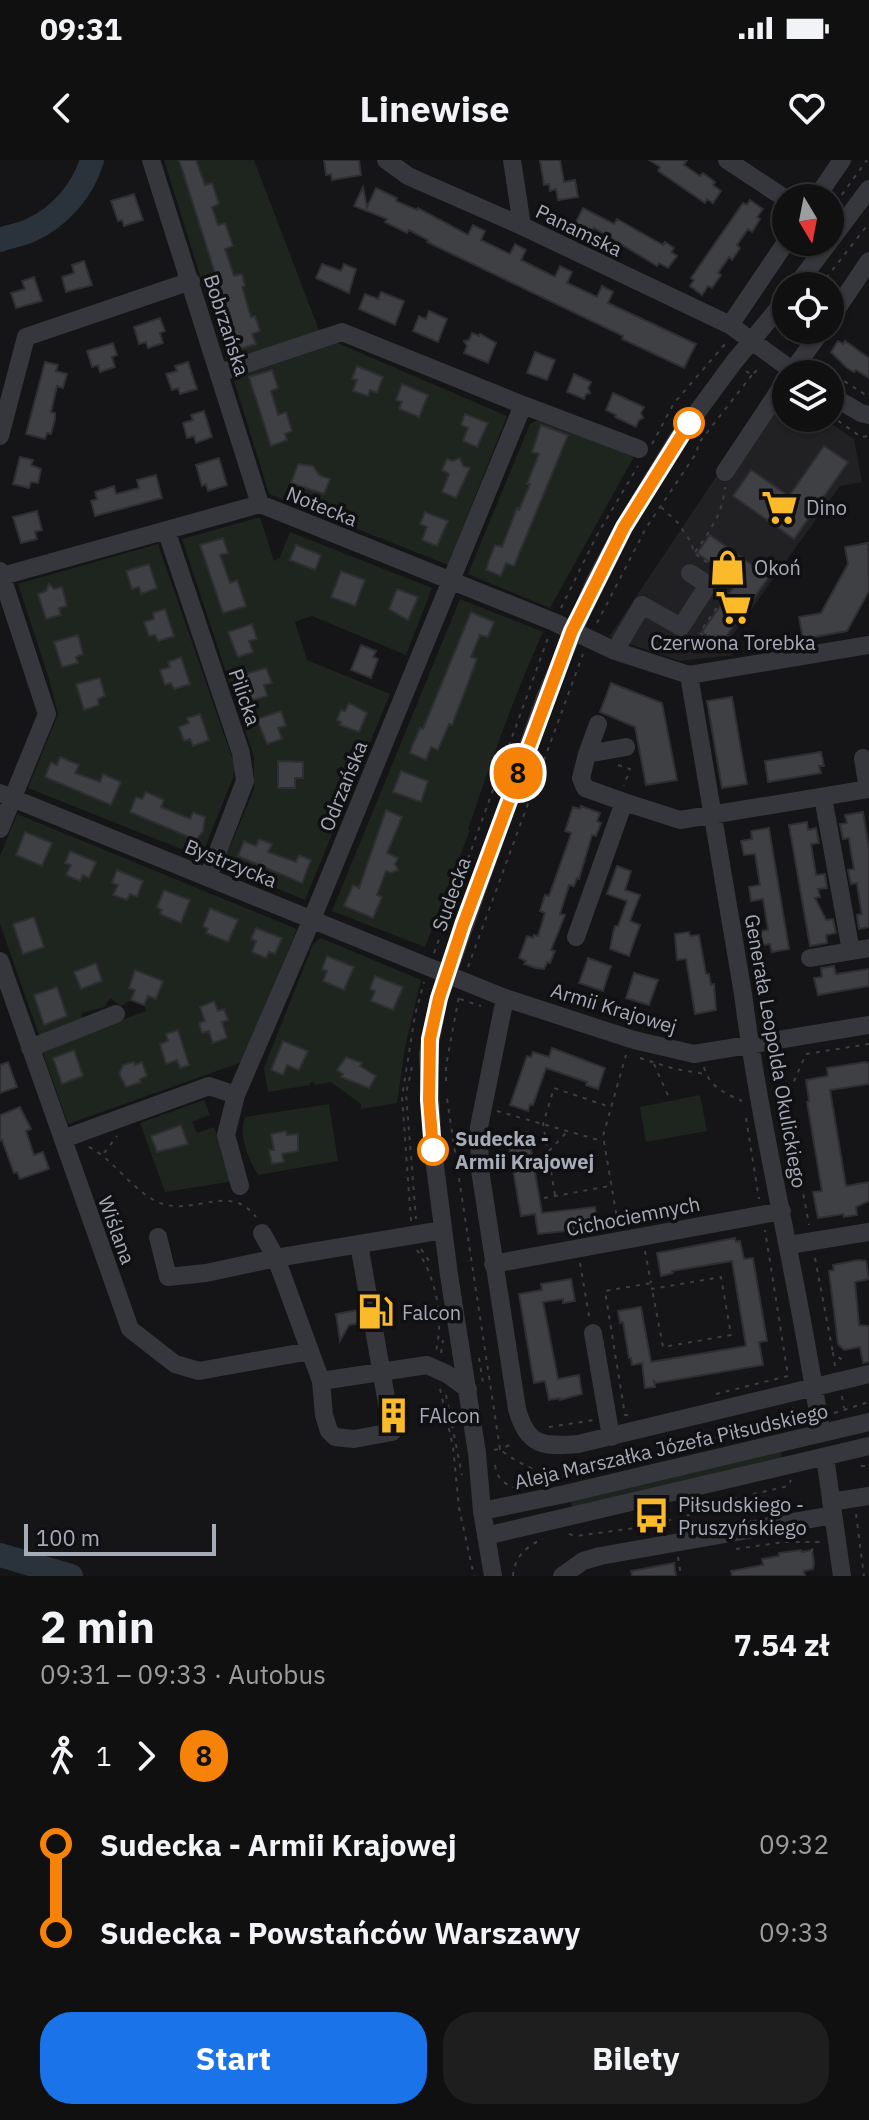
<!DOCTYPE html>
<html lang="pl">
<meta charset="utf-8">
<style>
body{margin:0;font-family:"IBM Plex Sans",sans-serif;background:#1e1e1f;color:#f1f3f6;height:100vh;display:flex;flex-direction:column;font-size:30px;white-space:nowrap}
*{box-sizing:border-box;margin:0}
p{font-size:26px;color:#9c9d9f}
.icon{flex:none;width:44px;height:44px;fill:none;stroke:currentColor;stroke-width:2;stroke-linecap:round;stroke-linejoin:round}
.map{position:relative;height:1416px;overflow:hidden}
.drawer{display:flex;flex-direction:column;background:#101011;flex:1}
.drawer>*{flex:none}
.badge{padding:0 16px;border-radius:26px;font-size:28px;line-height:52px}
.needle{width:52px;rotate:170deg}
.tools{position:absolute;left:772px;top:24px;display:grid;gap:16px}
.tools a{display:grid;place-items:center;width:72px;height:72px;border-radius:50%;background:#101011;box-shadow:0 2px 6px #0004,0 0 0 2px #303031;font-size:40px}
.scale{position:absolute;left:24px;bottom:20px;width:192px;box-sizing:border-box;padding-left:8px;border:4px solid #a6abb8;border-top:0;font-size:22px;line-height:28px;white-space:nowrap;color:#a6abb8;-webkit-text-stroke:6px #101012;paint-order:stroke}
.map>.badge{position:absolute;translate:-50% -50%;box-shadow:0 0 0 4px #fff}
.legs{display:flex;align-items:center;gap:12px;height:88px;padding:0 40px;font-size:26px}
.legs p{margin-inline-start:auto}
.summary{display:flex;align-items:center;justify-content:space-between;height:136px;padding:0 40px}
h1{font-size:44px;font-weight:700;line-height:60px}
.cta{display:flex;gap:16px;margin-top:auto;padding:16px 40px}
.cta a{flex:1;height:92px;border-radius:32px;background:#1a73e8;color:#fff;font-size:32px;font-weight:700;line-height:92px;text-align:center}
.cta a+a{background:#1e1e1f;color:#f1f3f6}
ul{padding:0 40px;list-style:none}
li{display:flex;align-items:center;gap:28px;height:88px;font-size:30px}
li i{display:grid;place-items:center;width:12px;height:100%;margin:0 10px;background:currentColor}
li i::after{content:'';width:20px;height:20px;margin:-10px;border:6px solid;border-radius:50%;background:#101011}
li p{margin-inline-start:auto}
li:first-child i{background:linear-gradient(#0000 50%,currentColor 0)}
li:last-child i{background:linear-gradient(currentColor 50%,#0000 0)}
.status{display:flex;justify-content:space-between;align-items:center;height:56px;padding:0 40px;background:#101011;direction:ltr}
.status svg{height:22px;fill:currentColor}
header{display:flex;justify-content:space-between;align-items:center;height:104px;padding:0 40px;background:#101011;font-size:36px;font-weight:700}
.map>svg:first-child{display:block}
.built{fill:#212124}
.green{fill:#1d251e}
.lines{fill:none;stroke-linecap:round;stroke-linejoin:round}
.river{stroke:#2a333c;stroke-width:24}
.building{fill:#3f4044;stroke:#2f2f33;stroke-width:2}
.path{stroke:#3c3e43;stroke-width:2;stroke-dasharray:4 6;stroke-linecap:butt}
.minor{stroke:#36373c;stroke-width:18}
.line-1-casing{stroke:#fff;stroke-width:18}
.line-1{stroke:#f68308;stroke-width:12}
.stop-1-dot{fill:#fff;stroke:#f68308;stroke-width:4}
.labels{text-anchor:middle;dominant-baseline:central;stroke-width:7;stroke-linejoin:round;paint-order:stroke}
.street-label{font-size:20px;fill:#a6abb8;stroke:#101012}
.poi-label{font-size:20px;fill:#a6abb8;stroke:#101012;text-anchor:start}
.stop-label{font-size:20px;font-weight:bold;fill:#a6abb8;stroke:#101012;text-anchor:start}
</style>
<div class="status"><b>09:31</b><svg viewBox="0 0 49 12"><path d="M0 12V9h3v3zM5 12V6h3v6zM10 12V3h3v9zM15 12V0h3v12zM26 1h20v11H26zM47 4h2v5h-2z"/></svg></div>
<header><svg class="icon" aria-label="back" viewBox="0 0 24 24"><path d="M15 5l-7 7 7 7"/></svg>Linewise<svg class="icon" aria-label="heart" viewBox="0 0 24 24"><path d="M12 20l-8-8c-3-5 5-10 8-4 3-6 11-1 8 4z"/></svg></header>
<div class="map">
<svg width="869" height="1416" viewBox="0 0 869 1416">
<rect width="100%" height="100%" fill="#151517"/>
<path class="built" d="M776,227l10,6v25h37l31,21 8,43 -22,4 -110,153 4,16 -54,6 -71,-24z"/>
<path class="green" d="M164,0h90l66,173 -93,29z
M335,182l172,74 -59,149 -179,-71 -37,-120z
M546,256l90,37 -86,155 -82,-34 62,-150z
M260,357l14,44 6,-4 10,-25 142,56 -26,67 -94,-39 -17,6 12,38 83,34 -85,206 -83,-34 32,-77v-32l-72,-218z
M158,384l77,222 -2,12 -32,79 -173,-69 30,-74 -9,-35 -31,-95z
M460,439l83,33c-29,64 -52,130 -75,197l2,1 -45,117 -93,-36z
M17,654l280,115 -55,133 -174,62 -26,-74 104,-39 -2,-6 -13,-5 -10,6 -11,-8 -5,9 -24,6 3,10 -44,15 -40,-114v-68z
M321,778l100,42 -16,67 -8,56 -36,6v-5l-30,-22 -16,3 -1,-3 -4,1v2l-42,7 -4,-24 49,-124z
M700,935l7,36 -61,11 -6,-35z
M204,940l6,15 -18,7 5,11 17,-6 20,54 -69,11 -25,-69z
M329,944l9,57 -80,14c-10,-17 -20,-40 -13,-58z
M781,1291l1,8 -209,50 -3,-9z"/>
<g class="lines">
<path class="river" d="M0,80c10,-4 21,-5 31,-10 29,-13 52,-40 61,-70
M0,1395l71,21"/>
</g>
<path class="building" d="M179,0h17l9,25 7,-2 7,21 -7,3 6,18 7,-2 8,23 -8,3 9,27 8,-2 3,12 -3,1 9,30 4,-1 5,15 -8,3 4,10 -16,5 -3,-7z
M324,0h35l2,15 -29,5 -1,-6 -5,1z
M540,0h20l4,22 11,-2 3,17 -20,3 -2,-11 -6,2 -1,-7 -5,1z
M649,0h38l-3,5 16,11 3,-3 12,9 -2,3 8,6 -8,12 -6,-4 -2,4 -47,-32 2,-4z
M363,27l4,20 9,-19 21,10 -1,3 21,9 1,-2 50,27 5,-10 12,6 -4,9 29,14 5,-10 11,6 -5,10 34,17 5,-11 12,6 -5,11 30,14 5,-11 11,6 -5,11 88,41 -12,24 -62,-29 1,-3 -196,-94 1,-2 -19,-10 -2,3 -22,-11 2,-3 -33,-13z
M134,34l9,26 -19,6 -2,-6 -4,1 -7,-20z
M750,40l13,9 -6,8 3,2 -8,13 -4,-3 -11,16 3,3 -8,12 -3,-3 -11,16 3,2 -9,13 -4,-2 -6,9 -12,-9 4,-6 -3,-2 52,-75 4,2z
M583,48l31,16 3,-5 46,26 2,-3 9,6 -3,4 6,4 -9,12 -9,-5 -2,3 -63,-38 -2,4 -5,-3 -1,3 -12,-6z
M84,101l8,24 -26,7 -4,-15 12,-4 -2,-8z
M322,104l19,7 3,-7 12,5 -7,24 -33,-15z
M34,117l8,24 -26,7 -5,-15 14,-4 -3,-8z
M381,132l23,9 -9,24 -36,-16 6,-15 13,5z
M429,151l18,8 -9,23 -25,-11 6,-15 7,3z
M160,158l5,13 -5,2 3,10 -15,5 -2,-6 -7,2 -5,-17z
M472,173l7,3 1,-2 16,9 -8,20 -24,-10 3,-7 -3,-5 5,-1z
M838,181l5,3 2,-3 24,17v20l-13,-8 -2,2 -7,-4 -16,-16z
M113,183l4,12 -5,2 3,10 -15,5 -2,-7 -6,2 -5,-16z
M535,192l20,8 -8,20 -20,-7z
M45,202l13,3 -2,6 11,3 -4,14 -6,-2 -6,26 4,1v6l-4,15 -4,-1 -2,6 -19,-5z
M188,202l9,27 -17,5 -2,-6 -6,2 -6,-16 11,-3 -2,-5z
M357,206l26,11 -6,16 -7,-3 -2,6 -15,-5 4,-11 -5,-1z
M272,210l6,18 -7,3 7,24 8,-3 6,19 -7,3 2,6 -16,6 -22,-69z
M574,214l17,8 -3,6 2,5 -4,1 -2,5 -17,-7z
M402,224l26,11 -9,22 -20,-8 3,-7 -6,-2z
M613,233l31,14 -3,6 2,5 -4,2 -3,7 -21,-10 1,-2 -10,-5z
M204,251l8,26 -16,6 -2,-7 -7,2 -4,-15 10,-3 -2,-5z
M465,254l23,9 -11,24 -14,-6 5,-13 -7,-3z
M541,265l27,10 -54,131 -8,-3 -5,13 -15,-6 2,-7 7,-18 7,2 15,-39 2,2 11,-26h-3l12,-30 -7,-2z
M824,286l24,16 -54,77 -61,-43 18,-26 38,26z
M20,297l13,3 -2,5 10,4 -3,14 -7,-1 -2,6 -16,-4z
M219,298l8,27 -19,6 -2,-7 -4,2 -6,-21z
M460,298l3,8 7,2 -14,30 -14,-6 7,-18 -7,-4 5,-11 6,2z
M298,304l15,2 6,9 11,4 -6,15 -33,-11z
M156,315l6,23 -67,18 -4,-15 6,-2 -2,-7 19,-6 2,8 23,-6 -2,-8z
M37,351l5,19 -7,2 2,7 -16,4 -8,-26z
M425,352l23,9 -11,25 -15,-6 5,-13 -7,-3z
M710,375l59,42 -49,68 -18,-13 35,-50 -40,-29z
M223,378l5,15 -8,2 10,28 7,-3 9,26 -23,7 -23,-68z
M868,383l1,48 -22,40 -44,8 -4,-22 22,-4 27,-49 -3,-17z
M296,385l25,10 -6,15 -25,-10z
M149,404l8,24 -16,6 -2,-7 -7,2 -6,-18z
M341,411l24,9 -10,26 -24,-9z
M49,424l5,5 8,-2 5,19 -8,2 2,7 -15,4 -8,-25 8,-3z
M397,429l21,8 -10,23 -19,-11z
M165,449l9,27 -16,5 -3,-6 -6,1 -5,-14 10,-3 -1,-6z
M471,452l23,10 -6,15 -8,-2 -9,22 6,2 -25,66 -3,-1 -11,26 -7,-3 -5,13 -16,-7 2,-7 8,-18 3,1z
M252,464l5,15 -8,2 4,11 -15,5 -10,-25z
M78,475l5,19 -7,3 2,6 -16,4 -8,-25z
M361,485l15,6 -3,6 5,2 -7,19 -20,-8z
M181,497l9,27 -16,5 -3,-6 -6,2 -5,-15 10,-3 -2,-5z
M266,508l6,15 -8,2 3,11 -15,4 -9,-25z
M100,518l5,18 -7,3 1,6 -15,5 -8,-26z
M611,523l51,20 15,77 -31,5 -11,-58 -35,-15z
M732,537l15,87 -25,4 -15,-87z
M349,543l18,10 -8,19 -19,-7 1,-3 -4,-2 4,-10 4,1z
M281,551l5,15 -8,2 4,11 -15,5 -10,-25z
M200,554l9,26 -16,6 -3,-7 -6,2 -5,-14 10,-4 -2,-5z
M821,592l3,14h-5l2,7 -53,9 -3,-21z
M60,597l19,8 -4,8 25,9 3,-8 18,8 -10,23 -66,-28 6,-15 6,3z
M278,601l25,1v16h-8v10h-17z
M401,611l27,10 -7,21 -28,-10z
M146,632l18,8 -3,7 29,12 3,-7 12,5 -2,14 -7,9 -66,-28 6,-15 6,2z
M581,646l19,7 -3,8 4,2 -5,13 -4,-1 -13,44 -2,-1 -3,8 -5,-1 -9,29 5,1 -14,35 4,1 -5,12 -3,-1 -3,7 -8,-1 -12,-4 2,-3 -7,-3 8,-22 6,2 1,-3 4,1 7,-23 -5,-2 5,-16 4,1 21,-59 1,-4 -6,-2 8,-24 7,2z
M386,650l16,7 -15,36 11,5 -3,6 3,6 -7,3 -5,-2 -9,24 5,2 -9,21 -29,-12 9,-21 6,3z
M863,652l6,37v78l-10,2 -2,-14 5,-1 -4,-23 -1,-8 -6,1 -3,-14 6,-1 -4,-23 -1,-8 -6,1 -3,-15 7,-1 -2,-8z
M807,662l1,8 8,-2 3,15 -8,1 5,31 9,-1 2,14 -9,1 2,8 -5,1 11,22 7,-1 3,14 -10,2 1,8 -17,3 -21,-121z
M769,668l20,121 -17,3 -2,-8 -11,2 -3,-14 12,-2 -5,-31 -12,2 -2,-14 11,-2 -4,-25 -1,-6 -11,1 -3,-14 11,-2 -1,-8z
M25,672l27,11 -10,23 -26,-11z
M259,679l13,5 -4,8 28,10 3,-7 12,5 -9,23 -64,-27 6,-15 12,5z
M70,691l26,11 -7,16 -6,-3 -3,6 -14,-6 5,-10 -6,-2z
M617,706l14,5 -6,19 15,5 -10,26 10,4 -11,31 -19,-7 3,-16 2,-7h3l9,-25 -20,-7z
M117,710l26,11 -6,16 -7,-3 -3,6 -14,-5 5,-10 -6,-2z
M164,730l26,10 -9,23 -21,-9 2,-4 -5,-3z
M210,748l28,12 -10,22 -22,-9 2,-4 -5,-3z
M34,757l10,30 -21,7 -10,-30z
M256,768l26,10 -7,16 -6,-2 -3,6 -14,-6 4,-11 -5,-2z
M689,772l1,4 9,-1 7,39h3l2,11 3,-1 2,26 -21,4 -9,-55 -9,1 -2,-26z
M327,796l27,11 -10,23 -21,-9 4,-10 -5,-2z
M588,798l23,8 -8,25 -24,-8z
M96,803l6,18 -21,8 -7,-17z
M834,806l2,8 33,-5v17l-51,9 -4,-17 8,-1 -1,-9z
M135,810l28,11 -7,18 -8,-3 -4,9 -13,-5 4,-10 -6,-2z
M634,813l24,7 -9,25 -23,-7z
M375,816l28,11 -10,23 -22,-9 4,-10 -5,-2z
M57,827l10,29 -23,9 -10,-30z
M214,841l4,10 6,-2 4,11 -6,2 5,16 -14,5 -4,-12 -7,2 -3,-10 6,-2 -5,-14z
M178,870l11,35 -9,3 -3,-8 -11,4 -6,-20 8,-3 -2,-7z
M283,881l25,10 -9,19 -12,-5 -4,10 -12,-5z
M552,888l53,20 -7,21 -12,-4 1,-3 -41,-14 -13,37 -3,-1 -2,7 -18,-6 17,-49 4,1 2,-5 16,5z
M74,890l9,26 -21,8 -9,-26z
M346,897l16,6 -2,3 16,10 -7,12 -28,-11 2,-3 -6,-4z
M8,902l9,25 -17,6v-28z
M134,902l1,3 7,-3 5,14 -7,3 1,3 -15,5 -7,-13 4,-9z
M865,902l4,1v21l-39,6 16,96 23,-4v19l-13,6 1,8 -13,2 -1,-3 -25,4 -5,-26 9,-1 -15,-89 2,-1 -3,-21 22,-4 -1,-8z
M20,947l11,22 -5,2 8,24 9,-3 6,17 -29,10 -3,-7 -3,1 -12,-33 -2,1v-26z
M181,965l7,19 -31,8 -6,-16z
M286,971l1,4 11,-1v17l-16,3 2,8 -12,2 -3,-14h5l-3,-16z
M528,972l14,81 53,-6 4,23 -12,2 -1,-3 -48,5 -3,-20 -14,2 -13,-75 1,-7z
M735,1078l1,4 4,-1 4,18 9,-1 14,83 -8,1 4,23 -107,18 -2,-2 1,6 -10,1 -3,-25 -10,2 -1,-7h-2l-6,-36 -3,1 -2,-12 23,-4 10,55 95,-16 -14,-85 -60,10 1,2 -12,3 -4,-23z
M858,1100l8,1 3,18 -14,3 4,43 10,1v36l-6,1 -3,-16 -16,3 -6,-6 -9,-73 5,-1 -1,-5z
M571,1119l4,22 -12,2v-4l-20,3 15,77 21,-4 3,19 -22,6v-2l-11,2 -4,-19 -11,2 -15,-89 23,-4 -1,-6z
M358,1150l3,13 -12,2 -9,16 -4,-27z
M801,1390l1,2 10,-2 2,13 -1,6 -9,2 1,5h-73l-1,-5 32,-6 -1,-6 17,-3v-3z
M674,1403l2,13h-44l-1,-5z"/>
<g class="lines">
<path class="path" d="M830,51l37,-51
M800,91l7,-9
M820,126l49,-63
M787,170l-4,6 10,6
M819,205l50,32
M814,207l10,7
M746,211l6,4 8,-8
M830,255l31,22 8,-1
M652,284l22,-41 52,-60
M661,347l17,16 13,19 3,11 41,29 -36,51
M695,392c15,-21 28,-39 30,-65
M561,448l36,-73 41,-69
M597,463l49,-95 51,-76 1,-8 54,-69
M700,473l26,20
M618,605l12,4 -6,17
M434,793l115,-318
M468,807l115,-313
M460,839l21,7
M640,898l35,11 30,5
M654,904l16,36
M412,907l-6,27 10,125
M704,907c4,19 22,27 38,34
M446,921v-15l13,-70
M785,936l24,129
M774,938l11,-2 -1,-5 10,-10 12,-27 63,-10
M447,939l53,350 15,-6
M497,951l105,30
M746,958l13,81
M89,987c29,14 51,58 86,59 30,2 58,-19 81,11
M549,991l17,-18
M104,993l13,-17
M555,1035l-12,-71 11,-36 56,19
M544,1038l66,-12
M411,1061l-9,-124 13,-82 9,-33
M618,1064l-15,-88 23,-81
M421,1089l10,15
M417,1090c19,28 27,68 19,101
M645,1091l6,32
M815,1098l18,95
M580,1103l9,53
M441,1193l2,-13
M479,1198l4,25
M835,1206l-2,-13 12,9
M440,1229l13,58 6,61 15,68
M716,1234l72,-18 -23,-146
M446,1235l16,80
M842,1236l2,12
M793,1247l3,13
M834,1253l35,-11
M628,1255h-3l-20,-124 46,-8 1,6 69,-12 10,58 -68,12 -11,-58
M549,1267l45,-7
M494,1290l6,-1c11,11 45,28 60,26
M495,1305c2,13 8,19 21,23
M861,1306h8
M561,1317l80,-28 63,-9 101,-21
M856,1354l8,62
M569,1374l7,2 67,-9 46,-12 22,-11 77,-18 3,-6
M736,1389l48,-7h37
M811,1392l5,-10
M678,1397l3,19
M513,1416c1,-18 13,-30 30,-37"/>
<path class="minor" d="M151,0l109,344
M386,0l22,16 114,50 208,99 67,49
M512,0l10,66
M727,0l59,39
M816,38l26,-38
M796,126l73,-97
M830,159l39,-58
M730,165l56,-83
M219,213l123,-41 181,73 -211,514 -76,176 -10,40 14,51
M790,214l32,-44
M830,235l31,18 8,2
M523,245l116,44
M0,276l26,-99 165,-56
M725,312l61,-92
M166,370l75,223 4,28 -37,96
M0,411l47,143 -47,115
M2,416l258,-72 294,118 61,29 74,24 180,-30
M615,491l27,-46 39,22 27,-42 -18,-12
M689,515l54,319c19,148 57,292 78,439
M587,594l11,-30
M863,598l5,31
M0,633l505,205 129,42 60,14 175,-29
M823,637l28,154
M624,642l-39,-14 -4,-10 6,-24 39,-7
M576,777l48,-135 56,18 189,-31
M810,798l59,-10
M0,801l130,368 45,35 24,7 111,-20
M505,838l-26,129 1,43 37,239c10,37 26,38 61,35l291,-70
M30,888l86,-34
M63,979l146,-53 27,9
M158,1077l10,40 38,-4 70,-15 -14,-25
M359,1084l29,165
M789,1085l80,-13
M493,1104l289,-53
M593,1173l18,104
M321,1221l106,-16 20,9 21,15
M391,1263l1,9 -38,7 -19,-2 -6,-6 -5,-16 -3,-34 -45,-123 167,-28
M825,1297l17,119
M831,1342l38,-6
M482,1351l83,-17 304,-72
M486,1376l383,-90
M493,1416l-11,-65 -5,-58 -28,-178 -16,-125 -5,-96 11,-56 106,-300 50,-117 29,-54 54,-89 56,-76 52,-63
M562,1416l21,-15 17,-5 233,-41"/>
</g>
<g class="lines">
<defs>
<path id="line-1" d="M433,990l-4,-50 1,-61 9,-41 24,-73 109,-294 52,-104 65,-104"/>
</defs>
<use href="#line-1" class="line-1-casing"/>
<use href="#line-1" class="line-1"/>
</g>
<defs>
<symbol id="supermarket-bare" viewBox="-9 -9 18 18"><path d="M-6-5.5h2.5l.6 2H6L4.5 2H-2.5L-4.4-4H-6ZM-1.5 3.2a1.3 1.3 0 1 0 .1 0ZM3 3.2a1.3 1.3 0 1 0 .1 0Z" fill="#fbba29" stroke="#101012" stroke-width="2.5" paint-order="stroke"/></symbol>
<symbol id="shop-bare" viewBox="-9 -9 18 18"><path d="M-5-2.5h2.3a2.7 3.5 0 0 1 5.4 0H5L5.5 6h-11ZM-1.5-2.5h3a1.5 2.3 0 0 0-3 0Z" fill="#fbba29" stroke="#101012" stroke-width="2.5" paint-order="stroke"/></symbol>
<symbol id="fuel-bare" viewBox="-9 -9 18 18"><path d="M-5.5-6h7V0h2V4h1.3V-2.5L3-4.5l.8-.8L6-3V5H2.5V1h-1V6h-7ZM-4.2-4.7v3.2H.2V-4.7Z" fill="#fbba29" stroke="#101012" stroke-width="2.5" paint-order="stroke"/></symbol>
<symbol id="building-bare" viewBox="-9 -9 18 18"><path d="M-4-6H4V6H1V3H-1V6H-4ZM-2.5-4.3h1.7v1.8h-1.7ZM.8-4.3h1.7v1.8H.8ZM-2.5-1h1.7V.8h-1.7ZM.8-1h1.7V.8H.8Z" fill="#fbba29" stroke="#101012" stroke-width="2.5" paint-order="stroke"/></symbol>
<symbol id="bus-bare" viewBox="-9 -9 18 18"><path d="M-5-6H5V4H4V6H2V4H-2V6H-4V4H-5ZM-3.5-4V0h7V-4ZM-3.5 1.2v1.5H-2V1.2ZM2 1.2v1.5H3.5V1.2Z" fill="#fbba29" stroke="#101012" stroke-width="2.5" paint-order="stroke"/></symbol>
</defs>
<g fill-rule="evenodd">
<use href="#supermarket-bare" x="754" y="322" width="51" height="51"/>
<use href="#shop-bare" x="702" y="382" width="51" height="51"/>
<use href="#supermarket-bare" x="708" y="422" width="51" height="51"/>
<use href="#fuel-bare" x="350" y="1126" width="51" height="51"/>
<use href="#building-bare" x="368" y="1230" width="51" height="51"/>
<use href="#bus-bare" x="626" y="1330" width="51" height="51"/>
</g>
<g class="stop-1-dot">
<circle cx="689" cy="263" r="14"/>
<circle cx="433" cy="990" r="14"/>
</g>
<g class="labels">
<g class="street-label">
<text transform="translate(579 70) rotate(26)">Panamska</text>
<text transform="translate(227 165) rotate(72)">Bobrzańska</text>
<text transform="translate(322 346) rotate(22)">Notecka</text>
<text transform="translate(245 537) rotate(71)">Pilicka</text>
<text transform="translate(343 626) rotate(-68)">Odrzańska</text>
<text transform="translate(231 703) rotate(22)">Bystrzycka</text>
<text transform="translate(451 734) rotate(-70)">Sudecka</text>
<text transform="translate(614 848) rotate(17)">Armii Krajowej</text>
<text transform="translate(776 891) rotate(80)">Generała Leopolda Okulickiego</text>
<text transform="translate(633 1056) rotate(-11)">Cichociemnych</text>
<text transform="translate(117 1070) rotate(70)">Wiślana</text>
<text transform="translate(671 1286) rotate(-13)">Aleja Marszałka Józefa Piłsudskiego</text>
</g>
<g class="poi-label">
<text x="806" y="347">Dino</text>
<text x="754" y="407">Okoń</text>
<text x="733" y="482" text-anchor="middle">Czerwona Torebka</text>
<text x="402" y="1152">Falcon</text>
<text x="419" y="1255">FAlcon</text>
<text x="678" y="1344">Piłsudskiego -<tspan x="678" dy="23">Pruszyńskiego</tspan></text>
</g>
<g class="stop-label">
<text x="455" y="978">Sudecka -<tspan x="455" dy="23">Armii Krajowej</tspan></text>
</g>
</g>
</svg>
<div class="tools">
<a><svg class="needle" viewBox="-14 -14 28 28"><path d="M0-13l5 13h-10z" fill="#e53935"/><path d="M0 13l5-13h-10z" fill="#9c9d9f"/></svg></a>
<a><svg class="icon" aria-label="locate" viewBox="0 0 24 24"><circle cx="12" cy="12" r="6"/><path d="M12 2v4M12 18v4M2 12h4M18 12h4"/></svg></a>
<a><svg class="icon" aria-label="layers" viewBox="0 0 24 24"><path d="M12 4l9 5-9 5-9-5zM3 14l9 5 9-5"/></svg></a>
</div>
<div class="scale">100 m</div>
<b class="badge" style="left:518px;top:613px;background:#f68308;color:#111">8</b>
</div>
<section class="drawer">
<div class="summary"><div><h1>2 min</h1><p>09:31 – 09:33 · Autobus</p></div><b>7.54 zł</b></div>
<div class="legs"><svg class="icon" aria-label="walk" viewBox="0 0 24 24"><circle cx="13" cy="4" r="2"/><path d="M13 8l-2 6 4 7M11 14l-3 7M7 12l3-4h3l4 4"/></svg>1<svg class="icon" aria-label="forward" viewBox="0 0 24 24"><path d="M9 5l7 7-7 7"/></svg><b class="badge" style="background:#f68308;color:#111">8</b></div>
<ul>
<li><i style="color:#f68308"></i><b>Sudecka - Armii Krajowej</b><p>09:32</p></li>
<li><i style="color:#f68308"></i><b>Sudecka - Powstańców Warszawy</b><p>09:33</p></li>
</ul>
<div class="cta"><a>Start</a><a>Bilety</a></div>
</section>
